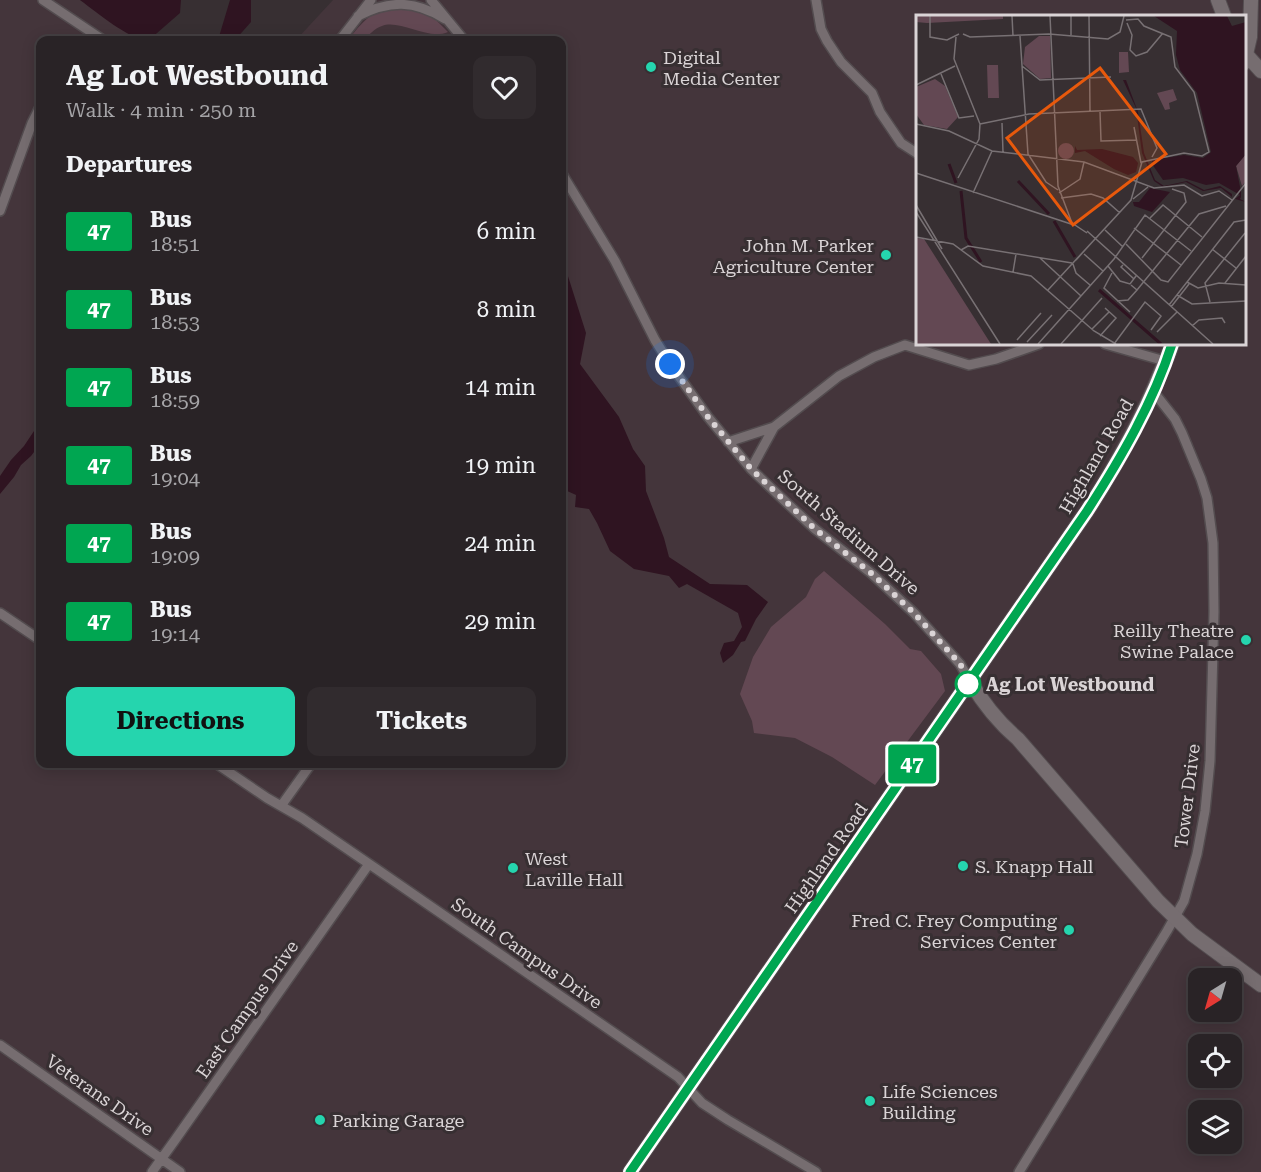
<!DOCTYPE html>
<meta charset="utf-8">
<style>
body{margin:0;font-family:"Roboto Serif",serif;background:#312b2e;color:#f1f3f6;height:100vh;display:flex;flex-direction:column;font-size:22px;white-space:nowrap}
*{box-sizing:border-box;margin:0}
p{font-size:20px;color:#a5a4a7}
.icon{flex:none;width:33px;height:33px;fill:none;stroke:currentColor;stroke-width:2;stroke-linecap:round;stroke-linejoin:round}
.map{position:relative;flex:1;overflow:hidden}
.drawer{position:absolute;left:36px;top:36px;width:530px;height:732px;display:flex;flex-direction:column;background:#292326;border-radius:12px;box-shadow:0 3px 15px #0003,0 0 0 2px #454043}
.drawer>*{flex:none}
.badge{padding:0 12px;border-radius:4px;font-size:21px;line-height:39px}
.needle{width:39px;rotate:217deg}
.controls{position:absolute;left:1188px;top:968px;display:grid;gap:12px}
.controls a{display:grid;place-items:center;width:54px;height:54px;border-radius:12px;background:#292326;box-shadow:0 3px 15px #0003,0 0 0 2px #454043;font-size:30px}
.you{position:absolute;width:30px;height:30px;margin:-15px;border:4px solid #fff;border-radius:50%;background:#1a73e8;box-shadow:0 0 0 9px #1a73e833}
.map>.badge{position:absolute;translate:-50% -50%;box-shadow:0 0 0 3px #fff}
h2{padding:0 30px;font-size:22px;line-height:54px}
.round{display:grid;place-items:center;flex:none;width:63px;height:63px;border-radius:12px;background:#312b2e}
.headline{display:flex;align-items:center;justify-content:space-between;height:102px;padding:0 30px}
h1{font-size:28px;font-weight:700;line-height:45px}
.button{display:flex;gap:12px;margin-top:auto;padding:12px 30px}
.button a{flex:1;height:69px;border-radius:12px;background:#25d5ae;color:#111;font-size:24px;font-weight:700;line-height:69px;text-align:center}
.button a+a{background:#312b2e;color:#f1f3f6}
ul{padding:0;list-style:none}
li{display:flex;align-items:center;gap:18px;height:78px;padding:0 30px}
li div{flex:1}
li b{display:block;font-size:22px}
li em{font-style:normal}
li .badge{min-width:66px;font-weight:700;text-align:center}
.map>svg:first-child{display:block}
.built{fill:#44353b;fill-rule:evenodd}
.green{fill:#634853}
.water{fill:#2f1421}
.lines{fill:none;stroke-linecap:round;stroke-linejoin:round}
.street-casing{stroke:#534c4f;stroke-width:12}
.secondary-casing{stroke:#534c4f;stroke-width:16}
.street{stroke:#766d70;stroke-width:9}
.secondary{stroke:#766d70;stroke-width:14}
.line-casing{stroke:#fff;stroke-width:14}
.line{stroke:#00a651;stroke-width:9}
.walk{stroke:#dad4d6;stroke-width:6;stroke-dasharray:0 10.8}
.poi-dot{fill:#25d5ae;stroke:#372f32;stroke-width:2}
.stop-dot{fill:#fff;stroke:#00a651;stroke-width:3}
.labels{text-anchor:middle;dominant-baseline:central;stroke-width:6;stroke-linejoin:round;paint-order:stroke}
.poi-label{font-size:18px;fill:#dad4d6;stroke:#372f32;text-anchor:start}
.street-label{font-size:18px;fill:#dad4d6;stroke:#372f32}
.stop-label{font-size:18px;font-weight:bold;fill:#dad4d6;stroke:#372f32;text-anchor:start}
.inset-river{fill:none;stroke:#2f1421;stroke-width:3}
.inset-road{fill:none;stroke:#787174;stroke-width:1.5}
.view{fill:#e8590c;fill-opacity:0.15;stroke:#e8590c;stroke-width:3}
.inset-edge{fill:none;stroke:#dad4d6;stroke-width:3}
</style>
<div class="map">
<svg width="1261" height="1172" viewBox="0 0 1261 1172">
<rect width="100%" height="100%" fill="#372f32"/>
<path class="built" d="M0,0h80l50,35 16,5h-106v724h521v-724h-265l37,-40h928v1172h-1261zM918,16h326v328h-326zM1198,978h34v33h-34zM1198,1044h34v33h-34zM1198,1110h34v33h-34z"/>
<path class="green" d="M411,8l23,10 14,14c-20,9 -48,-13 -66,-6 -7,2 -13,9 -19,14h-15c10,-12 21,-28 38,-31 7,-2 17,-1 25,-1z
M824,571l61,53 25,25 11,2 20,23 4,17 -70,94 -43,-28 -37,-19 -41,-5 -2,-12 -12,-27 13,-37 18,-30 35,-30 9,-18z"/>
<path class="water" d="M80,0h101l-1,13 -31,27c-22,-1 -51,-27 -69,-40z
M230,0h21v22l-16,18h-17z
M396,34l11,2 10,4h-41l10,-4z
M561,254l25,79 -6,31 39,53 14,32 12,17 1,25 18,47 5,19 41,27 37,1 21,17 -12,17 -11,22 -4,1 -8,13 -10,8 -3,-10 4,-10 10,-2 8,-14 -4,-14 -51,-29 -8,4 -10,-12 -35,-7 -24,-18 -13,-28 -8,-14 -14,-2 1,-12 -11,-5h-4z
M40,422v22l-9,12 -10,9 -7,12 -14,17v-18l11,-16 13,-14z"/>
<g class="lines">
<defs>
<path id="street" d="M43,0l60,40
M431,0l33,40
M816,0l5,29 6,12 14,21 31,31 8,19 21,31 17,11
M358,16c32,-16 56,-16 87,3
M340,40l31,-40
M561,172l54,89 40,79 15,24 38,53 43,52 38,36 26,24 56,44 43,40 46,51 10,17
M0,211l32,-88 8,-16
M1105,344l60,17
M728,442l46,-15
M751,469l23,-42 65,-51 35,-19 31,-12 64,20 27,-6 43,-15
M0,613l40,27
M217,764l50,34 35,20 76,52 300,207 24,26 26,17 88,52
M281,806l30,-42
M0,1045l180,127
M152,1172l23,-32 194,-276
M1019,1172l148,-241 17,-30 8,-29 5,-18 8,-43 5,-50 4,-149 -1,-69 -6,-45 -6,-19 -19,-46 -7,-14 -22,-28"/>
<path id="secondary" d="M1218,0l6,16
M1244,52l17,19
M1244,63l6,-26 1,-37
M970,681c13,22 29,42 48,58l140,162 34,33 69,51
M630,1172l457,-661c28,-44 54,-89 73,-137 4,-10 9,-20 12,-30"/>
</defs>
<use href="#street" class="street-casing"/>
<use href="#secondary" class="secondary-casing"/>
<use href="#street" class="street"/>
<use href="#secondary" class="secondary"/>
</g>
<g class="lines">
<defs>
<path id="line" d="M630,1172l457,-661c34,-53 66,-108 85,-167"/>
</defs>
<use href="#line" class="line-casing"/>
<use href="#line" class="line"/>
<path class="walk" d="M670,364l38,53 43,52 64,60 56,44 43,40 46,51 10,17 -2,3"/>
</g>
<g class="poi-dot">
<circle cx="651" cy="67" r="6"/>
<circle cx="886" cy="255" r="6"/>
<circle cx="1246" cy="640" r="6"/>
<circle cx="963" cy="866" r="6"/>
<circle cx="513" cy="868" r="6"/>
<circle cx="1069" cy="930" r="6"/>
<circle cx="870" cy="1101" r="6"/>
<circle cx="320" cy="1120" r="6"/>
</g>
<circle class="stop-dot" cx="968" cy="684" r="12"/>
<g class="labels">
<g class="poi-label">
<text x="663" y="57">Digital<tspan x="663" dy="21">Media Center</tspan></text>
<text x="874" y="245" text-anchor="end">John M. Parker<tspan x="874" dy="21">Agriculture Center</tspan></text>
<text x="1234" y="630" text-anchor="end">Reilly Theatre<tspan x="1234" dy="21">Swine Palace</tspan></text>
<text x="525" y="858">West<tspan x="525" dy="21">Laville Hall</tspan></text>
<text x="975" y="866">S. Knapp Hall</text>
<text x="1057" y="920" text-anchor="end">Fred C. Frey Computing<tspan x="1057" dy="21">Services Center</tspan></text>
<text x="882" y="1091">Life Sciences<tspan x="882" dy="21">Building</tspan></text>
<text x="332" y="1120">Parking Garage</text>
</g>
<g class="street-label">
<text transform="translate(1096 456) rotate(-60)">Highland Road</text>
<text transform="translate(849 532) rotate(41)">South Stadium Drive</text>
<text transform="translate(1187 796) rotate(-83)">Tower Drive</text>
<text transform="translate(826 858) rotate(-55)">Highland Road</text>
<text transform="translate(527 953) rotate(35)">South Campus Drive</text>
<text transform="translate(247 1009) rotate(-55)">East Campus Drive</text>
<text transform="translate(100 1095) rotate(35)">Veterans Drive</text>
</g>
<g class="stop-label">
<text x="986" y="684">Ag Lot Westbound</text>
</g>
</g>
<g transform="translate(916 15)">
<rect width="330" height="330" fill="#372f32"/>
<path d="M0,1h87v3l-76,4 -11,-1zM123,21h11l1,42 -11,1 -17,-15 2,-17zM203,37h9l1,20 -10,1zM82,50l1,33h-11l-1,-33zM19,64l10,7 13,31 -11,12 -23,-4 -8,-11v-27zM257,74l4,11 -8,3 1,6 -5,1 -8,-17zM142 136a8 8 0 1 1 16 0a8 8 0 1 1-16 0ZM330,139v27l-4,5 -6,-20zM0,223l8,1 67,105h-75z" fill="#634853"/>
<path d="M238,1h73l5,10 14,-4v132l-10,12 5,26v5l-1,2 6,3 -11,-3 5,-4 -21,-12 -13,2 -23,-7 -20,2 -11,-16v-4l32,-5 19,3 8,-6 -14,-59 -17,-23 -4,-15 1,-24zM207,65h3l12,32 6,41 11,27 9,6 23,-5 17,9 16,-4 12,8v3l-11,-9 -18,3 -17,-9 -23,5 -9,-6 -12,-28 -6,-45zM159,131l2,4 25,-1 31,8 5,6 -2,9 -8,3 -14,-6 -29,-18 -10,2zM234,173l20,4 -18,20 -18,-6 -1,-4h6z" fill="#2f1421"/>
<path class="inset-river" d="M33,149l7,19M102,166l31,33M45,176l5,47 15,24M138,206l21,36M183,275l62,54"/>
<path class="inset-road" d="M14,1v21l17,3 12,-6M96,1l1,20M134,1l8,170 14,37 15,10M173,1l1,95M211,8l5,12 -2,15 6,6 11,-4 16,-19M47,19l7,3 79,-3 59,5 12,-7 4,-16M155,20v-19M104,21l8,118 18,28 12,8M38,44l26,65 -1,15 -21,39M38,44l2,-22M106,51l18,14 71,-3M25,59l18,44 15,-2M0,70l39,-19M184,96l1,30 36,-1M86,108l1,29M0,109l33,7 43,20 92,11 70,26 30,-3 18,11 17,-5 13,9M64,109l49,-10 112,-5 16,39 -5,9M218,112l7,36M0,158l158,52M57,178l19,-42M143,178l21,-14 4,-17M145,183l30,-4 12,4 17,15M217,184l15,-12M0,190l26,44M0,197l84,132M234,203l13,-13 39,32M218,213l47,37M189,215l18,17M171,216l126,113M0,222l37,7 30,22 48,10 63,55 22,13M210,229l35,36 7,2 78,-99M296,234l24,19M45,235l7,-4 104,17M168,239l19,17M124,243l41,38M226,243l44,-56 -2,-9 -12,-4M160,245l19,-21M157,249l3,9 14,12M207,250l-2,2 13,12M192,251l12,15 10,3 6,-8M97,257l3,-18M196,258l-8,15 26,24M271,267l11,6 21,-5 27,2M309,268l21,-27M132,275l83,-90 11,-38 42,-9 18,3 7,-4 -15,-60 -19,-25 -4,-30 -27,-11 -6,-7 -12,1M221,275l62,-76 27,-8M261,280l15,9 54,-3M201,286l11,-1 9,-10 -6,-5M294,287l-5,-19 40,-50M253,290l65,-83 12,-2M255,292l18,-23M276,311l7,-6 23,-2 3,5M176,314l17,-17M241,317l20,-20M184,321l16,-18 -11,-10M101,325l24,-27M111,327l25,-27M122,329l76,-85 31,-44 46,36M145,329l41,-46M198,329l31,-42 16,14 -10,14"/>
<path class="view" d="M184,53l66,86 -93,71 -66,-87z"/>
<rect width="330" height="330" class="inset-edge"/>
</g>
</svg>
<div class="controls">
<a><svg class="needle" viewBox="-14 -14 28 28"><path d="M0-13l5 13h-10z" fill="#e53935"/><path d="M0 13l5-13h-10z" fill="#a5a4a7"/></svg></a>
<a><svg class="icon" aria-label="locate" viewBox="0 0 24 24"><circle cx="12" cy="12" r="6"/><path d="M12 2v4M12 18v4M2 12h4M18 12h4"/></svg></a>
<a><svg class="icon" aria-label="layers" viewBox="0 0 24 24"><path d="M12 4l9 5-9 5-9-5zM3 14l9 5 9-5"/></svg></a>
</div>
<div class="you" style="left:670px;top:364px"></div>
<b class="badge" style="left:912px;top:764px;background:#00a651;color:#fff">47</b>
<section class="drawer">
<div class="headline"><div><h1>Ag Lot Westbound</h1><p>Walk · 4 min · 250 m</p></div><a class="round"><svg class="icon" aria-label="heart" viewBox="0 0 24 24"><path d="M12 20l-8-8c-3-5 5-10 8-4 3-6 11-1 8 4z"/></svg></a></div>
<h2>Departures</h2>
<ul>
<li><span class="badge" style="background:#00a651;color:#fff">47</span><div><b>Bus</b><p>18:51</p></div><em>6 min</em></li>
<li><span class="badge" style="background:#00a651;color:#fff">47</span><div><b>Bus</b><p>18:53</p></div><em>8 min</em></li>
<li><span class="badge" style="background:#00a651;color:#fff">47</span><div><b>Bus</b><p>18:59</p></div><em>14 min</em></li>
<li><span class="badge" style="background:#00a651;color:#fff">47</span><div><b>Bus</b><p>19:04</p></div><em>19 min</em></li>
<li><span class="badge" style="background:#00a651;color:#fff">47</span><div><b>Bus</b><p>19:09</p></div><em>24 min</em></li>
<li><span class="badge" style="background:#00a651;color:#fff">47</span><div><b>Bus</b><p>19:14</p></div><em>29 min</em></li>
</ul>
<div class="button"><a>Directions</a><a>Tickets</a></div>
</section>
</div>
